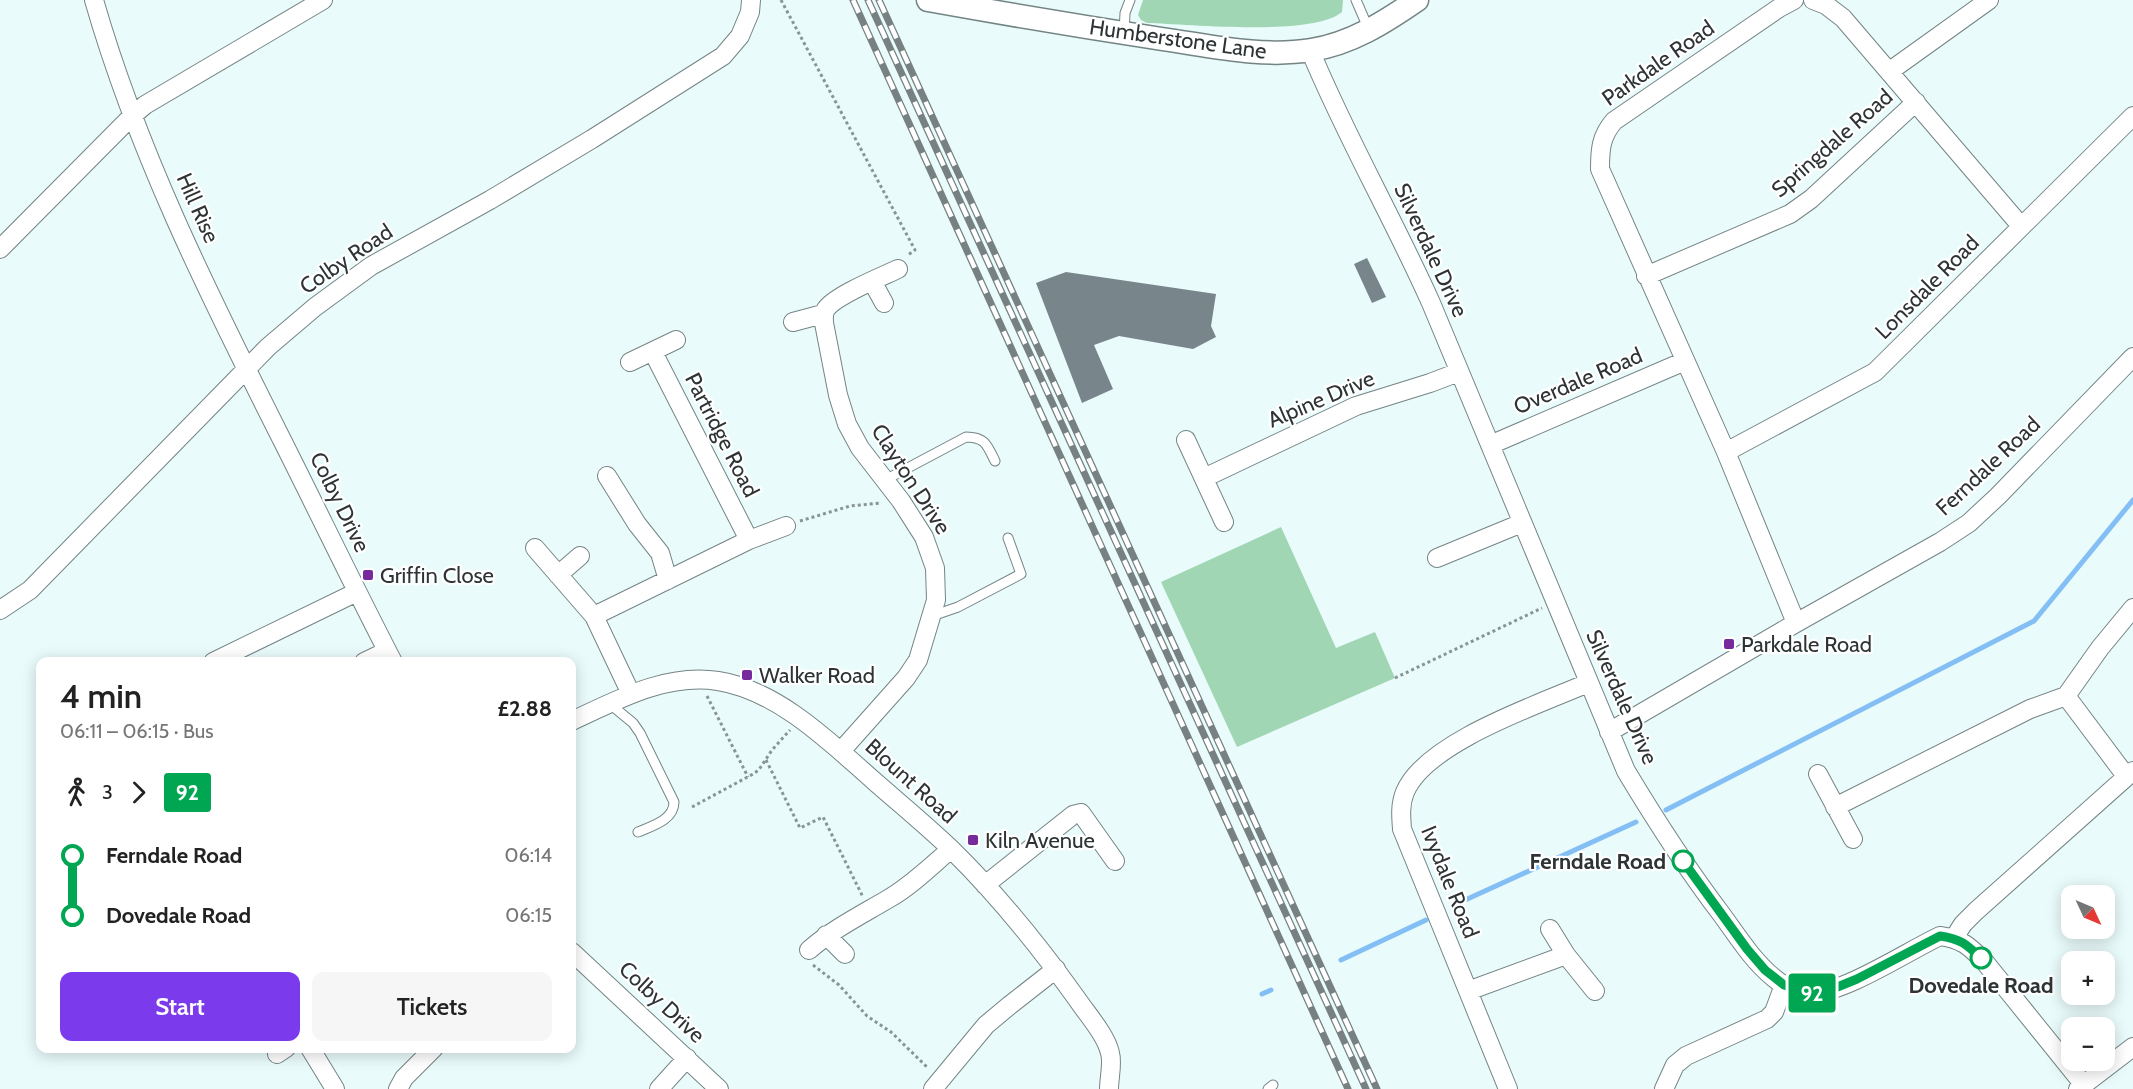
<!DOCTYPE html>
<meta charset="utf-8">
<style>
body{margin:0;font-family:Cabin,sans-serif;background:#f6f6f6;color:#222;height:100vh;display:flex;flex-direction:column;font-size:22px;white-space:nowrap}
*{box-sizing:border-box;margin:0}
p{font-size:20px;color:#767676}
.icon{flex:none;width:33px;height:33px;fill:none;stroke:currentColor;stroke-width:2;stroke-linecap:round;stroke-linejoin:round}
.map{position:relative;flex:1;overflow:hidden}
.drawer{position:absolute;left:36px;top:657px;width:540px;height:396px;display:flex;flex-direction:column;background:#fff;border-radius:12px;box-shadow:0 3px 15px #0003}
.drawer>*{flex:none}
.badge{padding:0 12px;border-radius:4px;font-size:21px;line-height:39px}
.needle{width:39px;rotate:134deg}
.buttons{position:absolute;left:2061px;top:885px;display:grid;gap:12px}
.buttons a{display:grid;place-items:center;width:54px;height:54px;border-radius:12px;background:#fff;box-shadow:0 3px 15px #0003;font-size:30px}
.map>.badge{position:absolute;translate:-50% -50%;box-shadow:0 0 0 3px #fff}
.legs{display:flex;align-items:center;gap:9px;height:66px;padding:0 24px;font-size:20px}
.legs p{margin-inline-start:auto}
.headline{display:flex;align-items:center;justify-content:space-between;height:102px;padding:0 24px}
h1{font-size:33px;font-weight:600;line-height:45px}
.cta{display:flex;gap:12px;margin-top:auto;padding:12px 24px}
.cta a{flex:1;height:69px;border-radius:12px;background:#7c3aed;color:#fff;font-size:24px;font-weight:600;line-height:69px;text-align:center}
.cta a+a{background:#f6f6f6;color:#222}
ul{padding:0 24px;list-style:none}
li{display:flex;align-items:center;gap:21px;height:60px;font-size:22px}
li i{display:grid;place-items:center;width:9px;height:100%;margin:0 8px;background:currentColor}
li i::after{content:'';width:15px;height:15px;margin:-8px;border:4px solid;border-radius:50%;background:#fff}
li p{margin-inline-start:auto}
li:first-child i{background:linear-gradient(#0000 50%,currentColor 0)}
li:last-child i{background:linear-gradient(currentColor 50%,#0000 0)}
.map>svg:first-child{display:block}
.green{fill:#a0d6b4}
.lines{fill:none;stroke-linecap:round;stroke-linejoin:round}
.stream{stroke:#83bff4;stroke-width:5}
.building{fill:#78868c}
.service-casing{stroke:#748485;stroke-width:11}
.minor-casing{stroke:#748485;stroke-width:20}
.tertiary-casing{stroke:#748485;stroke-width:25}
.path{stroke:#899495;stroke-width:3;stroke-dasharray:3 3;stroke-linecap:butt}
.service{stroke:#fff;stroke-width:9}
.minor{stroke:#fff;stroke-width:18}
.tertiary{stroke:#fff;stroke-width:22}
.rail-casing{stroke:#778182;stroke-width:7}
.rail{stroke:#fff;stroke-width:4.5;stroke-dasharray:14;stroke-linecap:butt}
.line-1-casing{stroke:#fff;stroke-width:14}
.line-1{stroke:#00a651;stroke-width:9}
.poi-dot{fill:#772a9b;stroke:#fff;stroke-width:2}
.stop-1-dot{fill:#fff;stroke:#00a651;stroke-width:3}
.labels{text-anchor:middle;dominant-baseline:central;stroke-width:4.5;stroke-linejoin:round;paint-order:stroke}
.street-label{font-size:22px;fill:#2e3435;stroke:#fff}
.poi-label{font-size:22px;fill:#2e3435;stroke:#fff;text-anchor:start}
.stop-label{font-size:22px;font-weight:bold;fill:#2e3435;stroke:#fff;text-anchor:end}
</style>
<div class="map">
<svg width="2133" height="1089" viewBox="0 0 2133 1089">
<rect width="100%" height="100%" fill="#eafbfc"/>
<path class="green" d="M1143,0h200l-1,12c-29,25 -154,12 -195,11l-6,-3 -3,-5z
M1281,527l55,121 39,-16 20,46 -158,69 -76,-165z"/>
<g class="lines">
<path class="stream" d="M1666,810l368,-189 99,-121
M1452,906l184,-84
M1341,960l85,-40
M1262,994l9,-4"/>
</g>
<path class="building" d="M1367,258l19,39 -14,6 -18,-39z
M1066,272l150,22 -5,32 5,11 -23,12 -74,-13 -25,9 19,44 -31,14 -46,-120z"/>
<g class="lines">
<defs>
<path id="service" d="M1356,0l13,30
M1124,33l1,-20 5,-13
M885,480l81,-43c19,0 21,8 29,24
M932,616l26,-9 63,-33 -13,-36
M610,704l23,19 7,10 34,69c0,18 -22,24 -36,30
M1268,1089l5,-4"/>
<path id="minor" d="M94,0c43,150 113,291 183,430 39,77 76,155 116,232
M1794,0l-15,8 -165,113c-13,15 -14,28 -14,48l126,283 70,171
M1813,0l13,5 17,13 178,208
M1310,50c36,87 83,168 121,253l195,468c30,50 61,98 96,144 16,22 31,46 52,63 9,8 26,15 38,15 32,0 96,-42 128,-57 22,3 29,10 44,25l100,124
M1890,71l99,-71
M0,249l132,-133 13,-11 178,-105
M1646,276l144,-62 21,-15 105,-97
M872,281l12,22
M793,322l30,-8
M653,352l96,188
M630,362l46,-22
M1186,440l38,82
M1490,445l195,-84
M1726,452l149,-80 258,-256
M607,476l30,48 23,29 8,27
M1204,478l152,-72 74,-23 29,-11
M535,548l59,68 37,78
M1437,558l85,-35
M558,575l22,-19
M0,610l30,-20 238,-243 47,-40 56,-41 119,-66 102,-61 131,-83 17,-20 10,-24 1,-12
M594,616l155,-76 37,-14
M213,662l144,-70
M364,662l23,-11
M2066,696l60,80
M572,721c45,-21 94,-48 146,-40 59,9 112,61 155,99 26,23 53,45 78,69 46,45 88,97 126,150 10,15 29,36 33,54 3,10 -1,25 -1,36
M1609,732l187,-109 144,-81 29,-19 29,-27 135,-139
M841,751l65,-73 12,-18 18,-60 -1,-32 -11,-31 -23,-36 -41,-53 -13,-24 -9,-29 -14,-72c0,-6 -1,-9 2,-14 10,-14 55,-32 72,-40
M1818,774l35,65
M1835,807l195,-98 36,-13 34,-48 33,-40
M985,885l88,-70 8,-2 34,48
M1550,929l16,26 29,36
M826,935l19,19
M1954,938l9,-14 13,-13 157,-140
M809,950c24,-21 52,-35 79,-51 23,-13 43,-33 63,-50
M572,952l147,137
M1468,991l98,-36
M310,1048l25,41
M277,1054l9,-6
M398,1089l6,-11 30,-30
M659,1089l28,-31
M933,1089l53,-64 24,-20 46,-36
M1508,1089l-106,-260c-1,-13 -2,-25 3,-37 21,-50 135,-88 183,-109
M1664,1089l11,-24 11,-9 81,-37 7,-7 10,-27
M2078,1089l55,-42"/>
<path id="tertiary" d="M928,0c78,14 156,27 234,39 49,7 100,19 149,11 40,-6 74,-28 106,-50"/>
</defs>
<use href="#service" class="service-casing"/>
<use href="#minor" class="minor-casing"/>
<use href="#tertiary" class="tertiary-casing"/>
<path class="path" d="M781,0l134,250 -7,5
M800,521l50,-15 31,-3
M1395,678l147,-70
M707,696l41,81
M766,760l34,68 23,-11 40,80
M692,807l63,-34 5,-5 12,-18 18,-20
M813,965l26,20 28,31 24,16 37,36"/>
<use href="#service" class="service"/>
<use href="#minor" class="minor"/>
<use href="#tertiary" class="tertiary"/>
<defs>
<path id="rail" d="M853,0l495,1089
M868,0l498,1089
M879,0l498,1089"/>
</defs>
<use href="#rail" class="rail-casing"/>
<use href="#rail" class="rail"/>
</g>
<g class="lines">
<defs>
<path id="line-1" d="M1683,861l64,88 18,21 19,15 26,8 20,-3 27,-11 83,-43c21,3 26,8 41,22"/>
</defs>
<use href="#line-1" class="line-1-casing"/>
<use href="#line-1" class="line-1"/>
</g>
<g class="poi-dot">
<rect x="362" y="569" width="12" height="12" rx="3"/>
<rect x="1723" y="638" width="12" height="12" rx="3"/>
<rect x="741" y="669" width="12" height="12" rx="3"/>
<rect x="967" y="834" width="12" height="12" rx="3"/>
</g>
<g class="stop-1-dot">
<circle cx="1683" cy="861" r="10"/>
<circle cx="1981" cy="958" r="10"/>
</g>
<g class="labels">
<g class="street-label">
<text transform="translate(1178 39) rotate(8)">Humberstone Lane</text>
<text transform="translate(1658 63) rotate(-35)">Parkdale Road</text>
<text transform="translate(1832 143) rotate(-41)">Springdale Road</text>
<text transform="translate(198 208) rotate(66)">Hill Rise</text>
<text transform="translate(1431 250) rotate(65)">Silverdale Drive</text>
<text transform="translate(346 259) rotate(-34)">Colby Road</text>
<text transform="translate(1927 287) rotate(-45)">Lonsdale Road</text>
<text transform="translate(1578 381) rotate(-23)">Overdale Road</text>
<text transform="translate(1321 399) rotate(-23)">Alpine Drive</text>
<text transform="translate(722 435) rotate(63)">Partridge Road</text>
<text transform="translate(1988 466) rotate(-43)">Ferndale Road</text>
<text transform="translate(911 479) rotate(57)">Clayton Drive</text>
<text transform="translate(340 502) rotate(64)">Colby Drive</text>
<text transform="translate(1622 697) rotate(66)">Silverdale Drive</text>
<text transform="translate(911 781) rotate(42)">Blount Road</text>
<text transform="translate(1450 882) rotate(68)">Ivydale Road</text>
<text transform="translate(662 1002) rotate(43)">Colby Drive</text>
</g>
<g class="poi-label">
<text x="380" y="575">Griffin Close</text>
<text x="1741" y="644">Parkdale Road</text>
<text x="759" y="675">Walker Road</text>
<text x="985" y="840">Kiln Avenue</text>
</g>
<g class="stop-label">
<text x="1666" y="861">Ferndale Road</text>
<text x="1981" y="985" text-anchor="middle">Dovedale Road</text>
</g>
</g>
</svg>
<div class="buttons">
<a><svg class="needle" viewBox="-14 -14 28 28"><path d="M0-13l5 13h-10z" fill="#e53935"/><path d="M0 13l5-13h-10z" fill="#767676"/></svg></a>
<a>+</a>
<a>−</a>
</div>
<b class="badge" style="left:1812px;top:993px;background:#00a651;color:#fff">92</b>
<section class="drawer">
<div class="headline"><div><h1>4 min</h1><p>06:11 – 06:15 · Bus</p></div><b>£2.88</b></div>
<div class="legs"><svg class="icon" aria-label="walk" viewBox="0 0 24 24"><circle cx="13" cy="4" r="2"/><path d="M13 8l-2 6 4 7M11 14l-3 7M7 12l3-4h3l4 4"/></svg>3<svg class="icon" aria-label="forward" viewBox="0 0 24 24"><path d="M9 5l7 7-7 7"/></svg><b class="badge" style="background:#00a651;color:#fff">92</b></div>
<ul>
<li><i style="color:#00a651"></i><b>Ferndale Road</b><p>06:14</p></li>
<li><i style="color:#00a651"></i><b>Dovedale Road</b><p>06:15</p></li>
</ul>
<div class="cta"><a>Start</a><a>Tickets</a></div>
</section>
</div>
